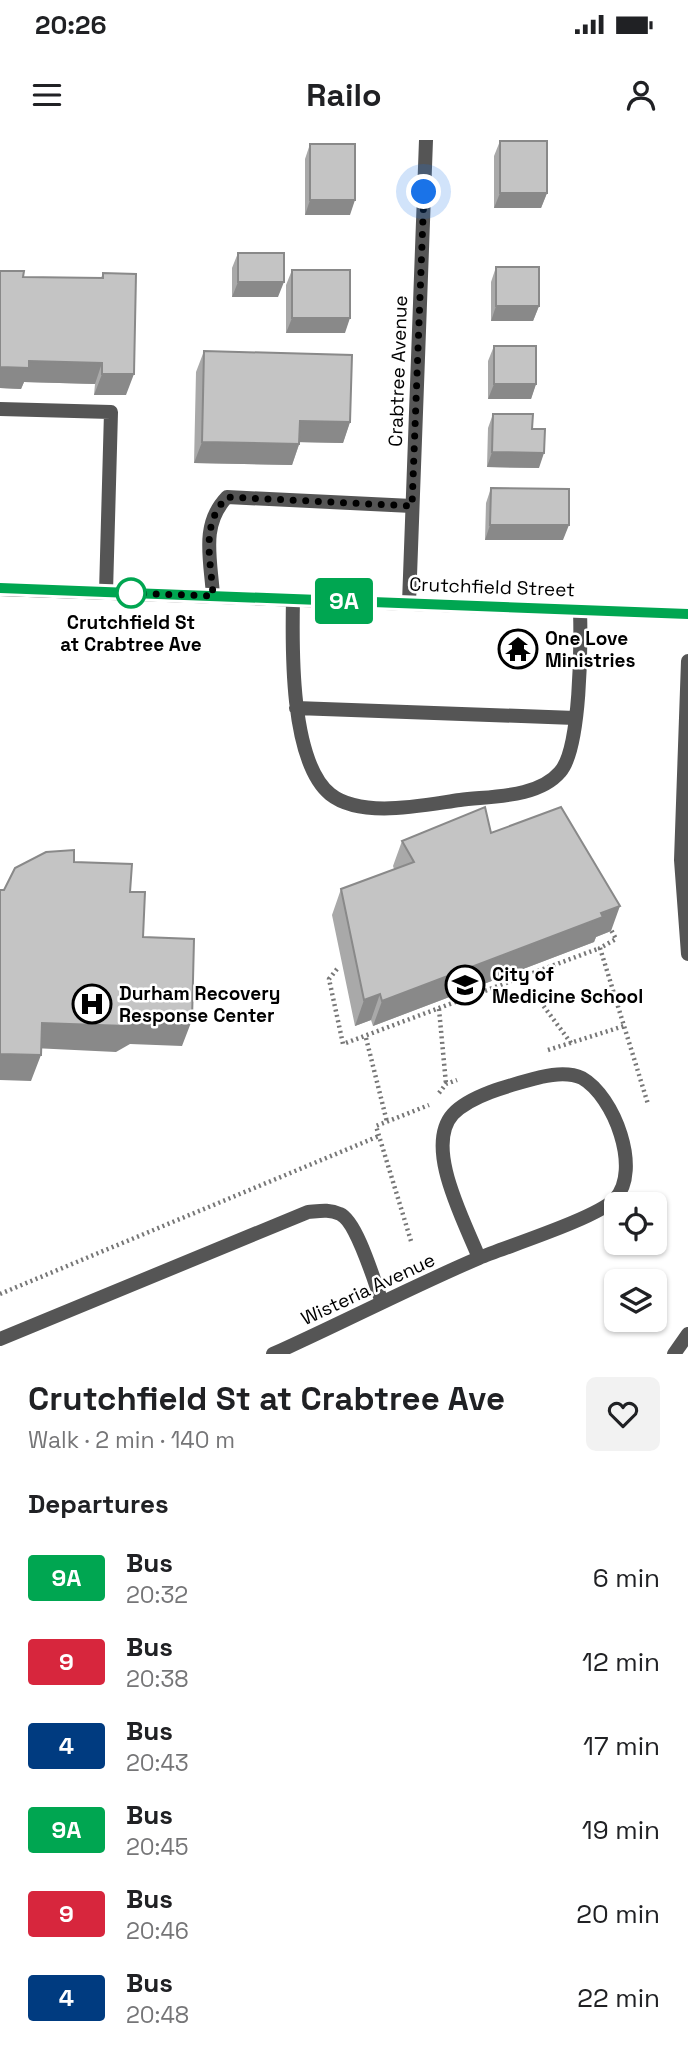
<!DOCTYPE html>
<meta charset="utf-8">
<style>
body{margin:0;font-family:"Space Grotesk",sans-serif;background:#f2f2f2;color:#202124;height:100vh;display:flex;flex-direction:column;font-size:26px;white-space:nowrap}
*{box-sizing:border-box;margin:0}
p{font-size:23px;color:#757577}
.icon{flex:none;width:38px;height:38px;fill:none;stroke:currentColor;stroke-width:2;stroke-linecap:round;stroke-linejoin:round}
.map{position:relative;height:1214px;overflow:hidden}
.sheet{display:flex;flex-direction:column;background:#fff;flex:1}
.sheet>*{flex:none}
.badge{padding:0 14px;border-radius:5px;font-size:24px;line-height:46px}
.controls{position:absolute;left:604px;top:1052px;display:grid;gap:14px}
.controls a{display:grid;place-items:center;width:63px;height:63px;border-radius:10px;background:#fff;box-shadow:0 2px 5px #0004;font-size:35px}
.you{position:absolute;width:35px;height:35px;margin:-18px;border:5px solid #fff;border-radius:50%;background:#1a73e8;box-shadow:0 0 0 10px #1a73e833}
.map>.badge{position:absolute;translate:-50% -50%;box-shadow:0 0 0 4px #fff}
h2{padding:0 28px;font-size:26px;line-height:63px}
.round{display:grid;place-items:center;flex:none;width:74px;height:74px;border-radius:10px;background:#f2f2f2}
.headline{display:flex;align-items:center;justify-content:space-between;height:119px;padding:0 28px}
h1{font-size:33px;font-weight:800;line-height:52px}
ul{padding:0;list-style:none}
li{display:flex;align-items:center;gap:21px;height:84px;padding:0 28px}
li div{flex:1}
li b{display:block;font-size:26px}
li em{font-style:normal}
li .badge{min-width:77px;font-weight:700;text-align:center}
.status{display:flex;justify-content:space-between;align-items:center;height:49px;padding:0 35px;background:#fff;direction:ltr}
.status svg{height:19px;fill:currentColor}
header{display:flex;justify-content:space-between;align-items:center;height:91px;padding:0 28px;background:#fff;font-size:32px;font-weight:800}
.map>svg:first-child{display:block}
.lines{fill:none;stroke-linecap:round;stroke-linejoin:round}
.path{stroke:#777;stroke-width:4.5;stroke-dasharray:2 3.5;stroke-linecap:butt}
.lane{stroke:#555;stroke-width:14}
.street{stroke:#555;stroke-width:14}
.secondary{stroke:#222;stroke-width:14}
.wall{fill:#a9a9a9}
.shaded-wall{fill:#898989}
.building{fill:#c4c4c4;stroke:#898989;stroke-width:2}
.line-casing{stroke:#fff;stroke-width:16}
.line{stroke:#00a651;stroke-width:10}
.walk{stroke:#000;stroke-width:7;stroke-dasharray:0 12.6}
.stop-dot{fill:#fff;stroke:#00a651;stroke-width:3.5}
.labels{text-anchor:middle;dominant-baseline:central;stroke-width:5;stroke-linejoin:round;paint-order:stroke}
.street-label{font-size:19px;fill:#000;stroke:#fff}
.stop-label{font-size:19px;font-weight:bold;fill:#000;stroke:#fff}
.poi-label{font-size:19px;font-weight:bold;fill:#000;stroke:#fff;text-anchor:start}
</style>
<div class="status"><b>20:26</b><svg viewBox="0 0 49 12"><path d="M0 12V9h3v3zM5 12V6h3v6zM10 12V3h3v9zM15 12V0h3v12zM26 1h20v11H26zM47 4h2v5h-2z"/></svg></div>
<header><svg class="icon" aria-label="menu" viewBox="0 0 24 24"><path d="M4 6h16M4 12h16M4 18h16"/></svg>Railo<svg class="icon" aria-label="person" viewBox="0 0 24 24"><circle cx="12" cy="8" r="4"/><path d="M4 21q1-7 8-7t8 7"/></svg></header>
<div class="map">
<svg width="688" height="1214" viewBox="0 0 688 1214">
<rect width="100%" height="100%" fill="#fff"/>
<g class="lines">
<path class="path" d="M609,786l7,13 -16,9 48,156
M337,829l-8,10 14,65 179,-67
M439,869l7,75
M366,898l21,84
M571,903l-49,-66 78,-29
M548,910l76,-24
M439,953l7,-9 11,-4
M411,1101l-35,-115 53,-21
M0,1154l379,-158"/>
<path class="lane" d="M0,269l111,3 -5,180
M213,456c-2,-36 -13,-71 14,-99l185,9
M293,459c-1,48 -3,162 37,195 31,25 94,11 130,6 31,-4 78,-2 100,-28 21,-23 21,-129 20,-162
M688,521l-7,199 7,94
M296,568l279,10
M0,1199l308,-127c12,-1 21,-3 32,2 17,7 35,70 42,88
M674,1214l14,-20"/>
<path class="street" d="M409,463l17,-463
M273,1214c69,-31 136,-66 206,-96 29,-12 118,-40 136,-59 27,-29 -1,-103 -33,-121 -13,-6 -28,-4 -41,-1 -26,7 -69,17 -88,37 -30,33 13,110 26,144"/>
<path class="secondary" d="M0,449l688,25"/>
</g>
<path class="wall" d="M500,1l47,52 -6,15h-47v-52z
M310,4l40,71h-45v-56z
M238,113l40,44h-46v-29z
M496,127l43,39 -6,15h-42v-39z
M292,130l53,63h-59v-48z
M0,131l23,6 78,1 2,-5 23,122h-32l1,-11 -71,-2 -3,7 -21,-1z
M494,206l42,38 -5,15h-43v-38z
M204,211l146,71 -7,21 -43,-1 -8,23 -98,-2 2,-91z
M493,274l39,15 7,39 -52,-1 1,-39z
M491,348l72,52h-78l1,-37z
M491,693l120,98 -15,6 -2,5 -221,84 -2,-6 -16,6 -23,-111 9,-26 53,-20 -1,-3 9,-25z"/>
<path class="shaded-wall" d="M500,53h47l-6,15h-47z
M310,60h45l-5,15h-45z
M238,142h46l-6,15h-46z
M496,166h43l-6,15h-42z
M292,178h58l-5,15h-59z
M29,221l73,2 -7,21 -71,-2 -3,7 -21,-1v-21z
M102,234h32l-8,21h-32z
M494,244h42l-5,15h-43z
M300,281l50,1 -7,21 -50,-1z
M202,302l97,2 -7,21 -98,-2z
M492,312l52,1 -5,15 -52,-1z
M490,385h79l-6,15h-78z
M620,766l-9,25 -15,6 -2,5 -221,84 9,-25z
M380,854l-9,26 -16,6 9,-26z
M139,878l53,2 -10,26 -52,-2 -14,8 -83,-4 9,-25z
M0,914l41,1 -10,26 -31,-1z"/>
<path class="building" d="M500,1h47v52h-47z
M310,4h45v56h-45z
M238,113h46v29h-46z
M496,127h43v39h-43z
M292,130h58v48h-58z
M0,131h24l-1,6 80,1v-5l33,1 -2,100h-32v-11l-73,-2v7l-29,-1z
M494,206h42v38h-42z
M204,211l148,4 -2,67 -50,-1 -1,23 -97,-2z
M493,274h40l-1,15h13l-1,24 -52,-1z
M491,348l78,1v36h-79z
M485,667l6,26 70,-26 59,99 -19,7 2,4 -221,84 -2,-7 -16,6 -23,-111 73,-27 -12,-21z
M74,710v12l58,2 -2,28h15l-2,45 51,2 -2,81 -53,-2 -13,8 -84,-3 -1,32 -41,-1v-164h4l11,-22 31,-16z"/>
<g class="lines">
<defs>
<path id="line" d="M0,448l688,26"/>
</defs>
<use href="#line" class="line-casing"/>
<use href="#line" class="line"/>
<path class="walk" d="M131,453l82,3c-2,-37 -13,-71 14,-99l185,9 12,-314"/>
</g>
<defs>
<symbol id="temple-ring" viewBox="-11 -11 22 22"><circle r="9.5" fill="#fff" stroke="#000" stroke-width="1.5"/><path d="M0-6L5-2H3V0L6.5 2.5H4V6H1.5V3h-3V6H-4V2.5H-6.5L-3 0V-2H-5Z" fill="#000"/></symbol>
<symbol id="school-ring" viewBox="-11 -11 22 22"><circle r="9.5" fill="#fff" stroke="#000" stroke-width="1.5"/><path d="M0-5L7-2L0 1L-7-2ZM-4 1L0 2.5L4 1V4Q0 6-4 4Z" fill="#000"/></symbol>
<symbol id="hospital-ring" viewBox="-11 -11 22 22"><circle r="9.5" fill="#fff" stroke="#000" stroke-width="1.5"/><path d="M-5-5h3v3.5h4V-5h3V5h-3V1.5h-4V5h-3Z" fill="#000"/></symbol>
</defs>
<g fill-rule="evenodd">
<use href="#temple-ring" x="496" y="487" width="44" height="44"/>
<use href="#school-ring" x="443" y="823" width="44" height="44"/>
<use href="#hospital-ring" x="70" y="842" width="44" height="44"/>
</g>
<circle class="stop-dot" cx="131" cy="453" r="14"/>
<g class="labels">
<g class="street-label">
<text transform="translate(398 231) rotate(-88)">Crabtree Avenue</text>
<text transform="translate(492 447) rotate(2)">Crutchfield Street</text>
<text transform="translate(368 1149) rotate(-25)">Wisteria Avenue</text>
</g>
<g class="stop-label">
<text x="131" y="482">Crutchfield St<tspan x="131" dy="22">at Crabtree Ave</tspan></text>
</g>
<g class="poi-label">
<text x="545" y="498">One Love<tspan x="545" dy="22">Ministries</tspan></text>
<text x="492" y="834">City of<tspan x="492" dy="22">Medicine School</tspan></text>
<text x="119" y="853">Durham Recovery<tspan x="119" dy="22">Response Center</tspan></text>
</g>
</g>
</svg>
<div class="controls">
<a><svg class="icon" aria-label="locate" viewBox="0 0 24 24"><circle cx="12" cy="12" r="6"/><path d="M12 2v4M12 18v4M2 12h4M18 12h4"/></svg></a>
<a><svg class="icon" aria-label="layers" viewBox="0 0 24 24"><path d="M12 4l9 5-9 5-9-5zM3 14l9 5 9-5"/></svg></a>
</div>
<div class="you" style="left:424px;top:52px"></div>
<b class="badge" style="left:344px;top:461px;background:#00a651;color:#fff">9A</b>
</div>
<section class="sheet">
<div class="headline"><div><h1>Crutchfield St at Crabtree Ave</h1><p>Walk · 2 min · 140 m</p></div><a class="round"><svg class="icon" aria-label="heart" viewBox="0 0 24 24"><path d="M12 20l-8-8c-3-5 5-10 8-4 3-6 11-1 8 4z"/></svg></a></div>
<h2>Departures</h2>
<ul>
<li><span class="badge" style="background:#00a651;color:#fff">9A</span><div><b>Bus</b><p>20:32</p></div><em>6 min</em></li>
<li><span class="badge" style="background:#d7263d;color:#fff">9</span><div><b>Bus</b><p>20:38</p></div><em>12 min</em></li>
<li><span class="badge" style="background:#003b80;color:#fff">4</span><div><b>Bus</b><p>20:43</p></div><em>17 min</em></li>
<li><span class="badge" style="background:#00a651;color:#fff">9A</span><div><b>Bus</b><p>20:45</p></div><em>19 min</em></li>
<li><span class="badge" style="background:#d7263d;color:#fff">9</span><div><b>Bus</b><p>20:46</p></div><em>20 min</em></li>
<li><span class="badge" style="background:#003b80;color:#fff">4</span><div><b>Bus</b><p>20:48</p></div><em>22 min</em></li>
</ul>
</section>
